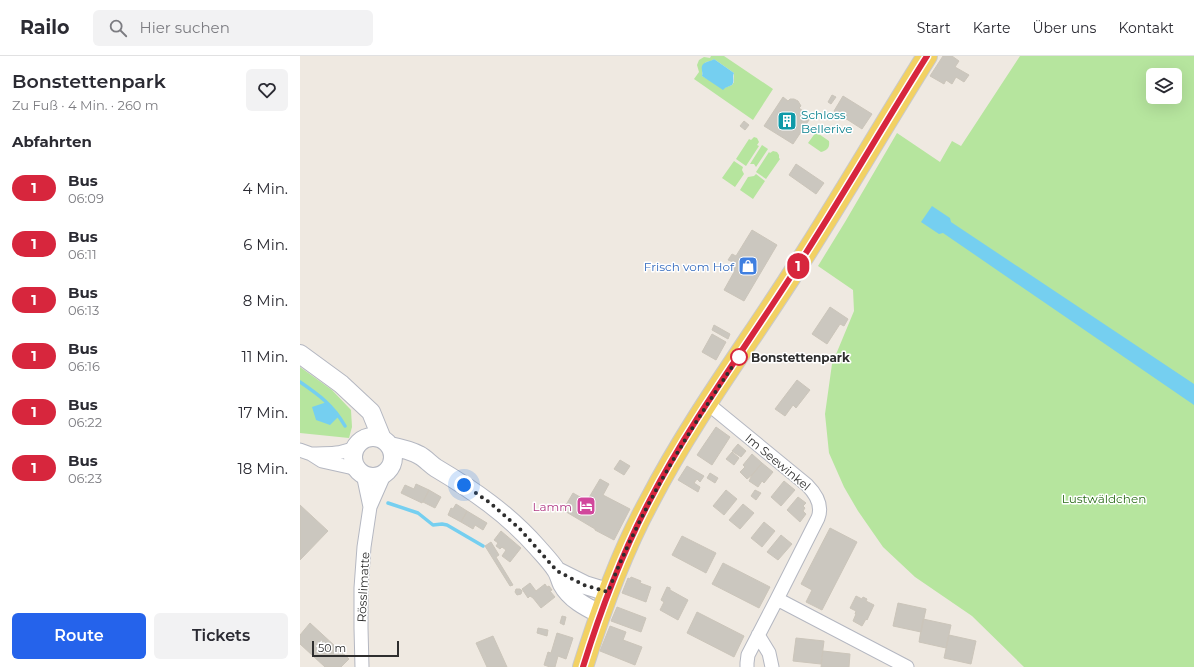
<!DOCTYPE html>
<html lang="de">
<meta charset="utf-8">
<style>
body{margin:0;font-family:Montserrat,sans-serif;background:#f2f2f3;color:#2b2b33;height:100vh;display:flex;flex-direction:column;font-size:15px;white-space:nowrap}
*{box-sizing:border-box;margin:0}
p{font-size:13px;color:#7c7c81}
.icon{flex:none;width:22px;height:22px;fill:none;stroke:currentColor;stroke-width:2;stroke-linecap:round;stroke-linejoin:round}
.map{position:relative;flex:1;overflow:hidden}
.sheet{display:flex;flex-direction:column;background:#fff;width:300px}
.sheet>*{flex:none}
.badge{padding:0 8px;border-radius:13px;font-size:14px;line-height:26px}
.buttons{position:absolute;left:846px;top:12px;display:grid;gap:8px}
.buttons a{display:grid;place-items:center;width:36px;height:36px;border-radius:6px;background:#fff;box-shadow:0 4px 16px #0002;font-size:20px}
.scale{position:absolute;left:12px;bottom:10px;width:87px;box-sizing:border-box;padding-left:4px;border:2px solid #2e2e2e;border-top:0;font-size:11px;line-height:14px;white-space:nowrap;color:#2e2e2e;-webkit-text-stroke:3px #fff;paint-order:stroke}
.you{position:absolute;width:20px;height:20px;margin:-10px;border:3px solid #fff;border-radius:50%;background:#1a73e8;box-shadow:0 0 0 6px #1a73e833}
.map>.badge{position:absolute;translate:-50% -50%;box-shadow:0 0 0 2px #fff}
h2{padding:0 12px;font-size:15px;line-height:36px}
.round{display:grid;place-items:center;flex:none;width:42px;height:42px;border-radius:6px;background:#f2f2f3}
.head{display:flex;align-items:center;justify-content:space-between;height:68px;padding:0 12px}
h1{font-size:19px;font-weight:600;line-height:30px}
.cta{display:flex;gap:8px;margin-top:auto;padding:8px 12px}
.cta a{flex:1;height:46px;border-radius:6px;background:#2563eb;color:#fff;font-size:16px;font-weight:600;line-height:46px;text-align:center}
.cta a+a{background:#f2f2f3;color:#2b2b33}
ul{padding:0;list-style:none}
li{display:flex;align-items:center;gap:12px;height:56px;padding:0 12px}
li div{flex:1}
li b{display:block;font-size:15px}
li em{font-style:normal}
li .badge{min-width:44px;font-weight:700;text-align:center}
header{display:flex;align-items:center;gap:24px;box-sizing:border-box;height:56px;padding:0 20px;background:#fff;border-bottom:1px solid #e1e1e2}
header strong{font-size:19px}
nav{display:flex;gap:22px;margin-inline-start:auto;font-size:14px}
.search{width:280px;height:36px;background:#f2f2f3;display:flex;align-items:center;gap:10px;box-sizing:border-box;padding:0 14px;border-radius:6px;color:#7c7c81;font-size:15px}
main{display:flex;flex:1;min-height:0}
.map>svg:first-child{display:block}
.green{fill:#b6e59e;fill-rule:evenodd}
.water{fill:#75cff0}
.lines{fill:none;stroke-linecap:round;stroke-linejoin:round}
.stream{stroke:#75cff0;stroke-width:3.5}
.building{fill:#cbc7bf;stroke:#cbc5ba}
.street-casing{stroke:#b4b7c1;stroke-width:15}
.secondary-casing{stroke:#b4b7c1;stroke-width:20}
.primary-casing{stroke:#c9c9c9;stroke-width:22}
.street{stroke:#fff;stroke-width:13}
.secondary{stroke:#fff;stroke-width:18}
.primary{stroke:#f2d163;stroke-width:20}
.line-casing{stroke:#fff;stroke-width:9}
.line{stroke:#d7263d;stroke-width:6}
.walk{stroke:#2e2e2e;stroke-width:4;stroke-dasharray:0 7.2}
.stop-dot{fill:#fff;stroke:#d7263d;stroke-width:2}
.labels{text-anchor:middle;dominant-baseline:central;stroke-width:3;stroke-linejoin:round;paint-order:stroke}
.culture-label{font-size:12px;fill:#0d838f;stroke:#fff;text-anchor:start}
.shop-label{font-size:12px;fill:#366cbe;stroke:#fff;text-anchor:end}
.stop-label{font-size:12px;font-weight:bold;fill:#2e2e2e;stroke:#fff;text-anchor:start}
.street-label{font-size:12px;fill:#2e2e2e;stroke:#fff}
.park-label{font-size:12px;fill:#2c6e1b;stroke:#fff}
.hotel-label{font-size:12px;fill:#b23c85;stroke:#fff;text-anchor:end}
</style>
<header>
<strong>Railo</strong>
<div class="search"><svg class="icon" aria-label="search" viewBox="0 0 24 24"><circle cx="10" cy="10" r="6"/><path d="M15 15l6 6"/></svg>Hier suchen</div>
<nav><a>Start</a><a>Karte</a><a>Über uns</a><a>Kontakt</a></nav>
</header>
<main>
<section class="sheet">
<div class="head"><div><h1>Bonstettenpark</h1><p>Zu Fuß · 4 Min. · 260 m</p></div><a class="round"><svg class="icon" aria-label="heart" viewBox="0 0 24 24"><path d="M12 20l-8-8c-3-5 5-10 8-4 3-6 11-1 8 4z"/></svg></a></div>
<h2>Abfahrten</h2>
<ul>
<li><span class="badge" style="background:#d7263d;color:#fff">1</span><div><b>Bus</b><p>06:09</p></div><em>4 Min.</em></li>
<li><span class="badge" style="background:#d7263d;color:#fff">1</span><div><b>Bus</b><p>06:11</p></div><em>6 Min.</em></li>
<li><span class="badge" style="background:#d7263d;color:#fff">1</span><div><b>Bus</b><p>06:13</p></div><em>8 Min.</em></li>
<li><span class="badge" style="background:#d7263d;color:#fff">1</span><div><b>Bus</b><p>06:16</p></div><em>11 Min.</em></li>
<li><span class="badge" style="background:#d7263d;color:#fff">1</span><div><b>Bus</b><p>06:22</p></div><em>17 Min.</em></li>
<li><span class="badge" style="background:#d7263d;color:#fff">1</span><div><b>Bus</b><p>06:23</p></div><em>18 Min.</em></li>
</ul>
<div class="cta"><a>Route</a><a>Tickets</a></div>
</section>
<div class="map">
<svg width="894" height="611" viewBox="0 0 894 611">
<rect width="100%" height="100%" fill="#efe9e1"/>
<path class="green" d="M411,0h13l49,33 -20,31 -59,-41 5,-7 -2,-7 2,-5 5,-3 6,1zM414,3l20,14v9l-2,3 -8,3 -22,-12v-9l4,-5 5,-1z
M720,0h174v611h-170l-52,-51 -57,-39 -32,-30 -25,-36 -14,-24 -15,-34 -4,-39 7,-50 22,-53 -1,-21 -35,-24 27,-44 52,-89 43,29 12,-21 9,5zM853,19h22v22h-22z
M516,76l13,9c1,7 -2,9 -8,11l-13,-9z
M454,81l3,1 2,4 -2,3 2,1 -13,20 -10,-7 13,-20 2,1z
M462,89l6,4 -12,18 -2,-3h-4z
M473,95l4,1 2,3v3l1,1 -14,20 -10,-7 13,-20 1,1z
M434,105l9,6 -1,3 2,4 -9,13 -13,-9z
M456,118l9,7 -12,18 -13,-9 8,-13 6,-1z
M0,311l32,23 19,20 1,17 -3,11 -49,-5z"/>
<path class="water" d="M414,3l20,14c-2,4 1,8 -2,12l-7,3 -2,2 -21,-14c1,-4 -1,-7 0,-10 2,-5 8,-4 12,-7z
M632,150l18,12 1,4 243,162v21l-251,-172 -4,1 -18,-12z
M27,346l12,14 -9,9 -14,-5 -4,-13z"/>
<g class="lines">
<path class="stream" d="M0,326c19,13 33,23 45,44
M88,447l30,10 15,12 9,-1 5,1 36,21"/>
</g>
<path class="building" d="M643,0h9l7,5 -4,6 14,8 -5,7 -8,-5 -4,7 -6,-4 -2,4 -14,-8z
M532,39l4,2 -5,7 -3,-2z
M543,40l29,18 -10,15 -28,-18z
M483,41l5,4 2,-2h4l4,2 3,5 -2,2 12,9 -18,27 -29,-18z
M444,65l5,4 -4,5 -5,-4z
M496,108l28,19 -8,11 -27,-19z
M452,174l25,15 -33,56 -20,-11 10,-18 -5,-3 4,-7 -5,-2 4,-6 4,2z
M530,251l18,12 -4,7 -4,-2 -13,20 -15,-10z
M414,269l16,9 -2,5 -16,-9z
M412,278l14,8 -10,18 -14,-8z
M497,324l13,10 -14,18 -3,-3 -8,11 -10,-7z
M416,371l14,10 -18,28 -15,-10z
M438,388l8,7 -5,6 -9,-6z
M432,396l7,6 -5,7 -8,-6z
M452,398l10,9 -10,12 -5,4 -7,-7 5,-5 -2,-2z
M320,404l10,6 -6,9 -10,-6z
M462,407l11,9 -9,11 -2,-2 -4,6 -9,-6 3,-6z
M387,410l17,10 -4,6 -3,-3 -3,4 6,4 -2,5 -20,-12z
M410,417l8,5 -3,5 -8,-5z
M300,423l9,5 -6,11 27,14 -16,31 -19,-10v-1l-32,-19 10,-17 14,8z
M484,425l11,9 -14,16 -10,-9z
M116,428l13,6 -7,13 -21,-10 4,-8 9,4z
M129,434l12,7 -6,11 -12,-6z
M426,434l11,9 -13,16 -11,-9z
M455,434l6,3 -5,7 -5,-4z
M498,441l8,6 -3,3 2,2 -2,3 3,3 -6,8 -13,-12z
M156,448l11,7 -6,11 -13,-7 3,-7 2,1z
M443,448l11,9 -14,16 -11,-9z
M0,449l28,26 -28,29z
M167,455l20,12 -4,7 -8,-5 -2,4 -12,-7z
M464,466l11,9 -13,16 -11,-9z
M530,472l27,14 -35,68 -16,-8 6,-12 -11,-6z
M201,475l20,17 -11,14 -8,-6 4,-6 -4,-3 -2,2 -4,-3 2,-3 -4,-3z
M481,479l11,9 -14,16 -11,-8z
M382,480l34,17 -10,20 -34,-18z
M191,486l8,13 -3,2 17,28 -3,1 -25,-40z
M423,507l47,24 -11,21 -47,-24z
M331,521l10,4 -1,2 11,4 -5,15 -24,-9 6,-15 2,1z
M230,527l6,8 9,-7 2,3 2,-1 3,4 -2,1 5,6 -14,11 -8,-10 -3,-2 -2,2 -6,-9z
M367,531l3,1v2l18,10 -10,20 -18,-10 4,-8 -3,-2z
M216,533h4l2,2 -1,3 -4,1 -2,-3z
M556,540l6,3 1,-2 4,2 -1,2 8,4 -7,15 -1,-1 -4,7 -9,-5 3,-7h-1l1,-3 -6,-3z
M598,547l28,6 -5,23 -28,-6z
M317,551l29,11 -5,14 -30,-11z
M397,556l47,24 -10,21 -47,-24z
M262,560l4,1 -2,8 -4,-2z
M623,563l28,6 -5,23 -27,-6z
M10,567l39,36 -8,8h-16l-25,-23v-9z
M310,570l16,6 -3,8 19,7 -7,18 -35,-14z
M238,572l10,2 -1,6 -10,-3z
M257,577l16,5 -7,21 -8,-3 -3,11h-5l-6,-2 4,-13 3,1z
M649,579l27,6 -5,23 -27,-6z
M193,580l14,31h-20l-11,-24z
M496,582l28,3 -3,23 -28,-3z
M523,595l27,3 -1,13h-28z"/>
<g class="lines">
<defs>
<path id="street" d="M407,347l100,82c9,9 16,20 11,33l-41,81 130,68
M0,394l11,4 11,7 36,8
M12,398c17,-1 29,1 44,-7
M63,418l7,33
M458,579l11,18 3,14
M62,611l-1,-39v-40l3,-41 6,-40 15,-34
M447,611v-4l1,-8 29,-56"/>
<path id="secondary" d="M0,298l41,30 30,28 11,27
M53 401a20 20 0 1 1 40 0a20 20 0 1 1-40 0Z
M90,390c10,2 20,4 29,9 6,3 11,9 17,13 37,22 72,46 101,79 6,7 14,15 19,23 3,4 4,10 6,14 8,15 24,23 38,30
M257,515l28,14 23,7"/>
<path id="primary" d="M283,611c18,-58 38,-114 67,-167 42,-81 98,-156 147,-233 45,-70 86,-141 130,-211"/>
</defs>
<use href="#street" class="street-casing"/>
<use href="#secondary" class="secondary-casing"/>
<use href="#primary" class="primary-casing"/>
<use href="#street" class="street"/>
<use href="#secondary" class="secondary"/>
<use href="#primary" class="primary"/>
</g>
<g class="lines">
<defs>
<path id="line" d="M283,611c18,-58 39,-114 67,-167 42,-81 98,-156 147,-233 45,-70 86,-141 130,-211"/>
</defs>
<use href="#line" class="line-casing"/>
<use href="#line" class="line"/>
<path class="walk" d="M164,429l25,17 30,26 38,43 27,14 24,7c34,-86 80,-160 132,-237l-1,2"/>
</g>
<defs>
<symbol id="building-square" viewBox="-11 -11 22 22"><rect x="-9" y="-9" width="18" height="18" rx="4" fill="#0f9aa8" stroke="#fff"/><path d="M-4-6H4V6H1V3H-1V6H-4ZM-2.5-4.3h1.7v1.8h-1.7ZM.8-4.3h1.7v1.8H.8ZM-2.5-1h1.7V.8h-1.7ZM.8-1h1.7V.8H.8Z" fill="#fff"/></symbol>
<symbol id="shop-square" viewBox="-11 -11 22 22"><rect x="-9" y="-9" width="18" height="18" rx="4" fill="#3f7fe0" stroke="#fff"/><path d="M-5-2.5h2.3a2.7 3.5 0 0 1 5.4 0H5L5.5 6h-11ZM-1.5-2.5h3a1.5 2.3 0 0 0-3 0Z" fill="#fff"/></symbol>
<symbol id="hotel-square" viewBox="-11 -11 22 22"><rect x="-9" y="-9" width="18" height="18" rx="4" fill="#d1479c" stroke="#fff"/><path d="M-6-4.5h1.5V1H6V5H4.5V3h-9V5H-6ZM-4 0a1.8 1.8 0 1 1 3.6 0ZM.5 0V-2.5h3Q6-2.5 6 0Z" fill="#fff"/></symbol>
</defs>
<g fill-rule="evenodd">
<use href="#building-square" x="476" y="54" width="22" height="22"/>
<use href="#shop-square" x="437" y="199" width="22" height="22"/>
<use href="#hotel-square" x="275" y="439" width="22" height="22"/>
</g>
<circle class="stop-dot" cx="439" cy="301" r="8"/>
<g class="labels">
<g class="culture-label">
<text x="501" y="58">Schloss<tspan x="501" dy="14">Bellerive</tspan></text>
</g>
<g class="shop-label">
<text x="434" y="210">Frisch vom Hof</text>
</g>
<g class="stop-label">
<text x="451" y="301">Bonstettenpark</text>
</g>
<g class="street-label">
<text transform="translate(478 406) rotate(40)">Im Seewinkel</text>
<text transform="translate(63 531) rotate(-87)">Rösslimatte</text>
</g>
<g class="park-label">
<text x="804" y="442">Lustwäldchen</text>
</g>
<g class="hotel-label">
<text x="272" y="450">Lamm</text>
</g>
</g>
</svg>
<div class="buttons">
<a><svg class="icon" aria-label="layers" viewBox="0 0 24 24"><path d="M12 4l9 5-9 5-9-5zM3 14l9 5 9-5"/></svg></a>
</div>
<div class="scale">50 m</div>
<div class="you" style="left:164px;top:429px"></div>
<b class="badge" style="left:498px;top:210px;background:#d7263d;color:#fff">1</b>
</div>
</main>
